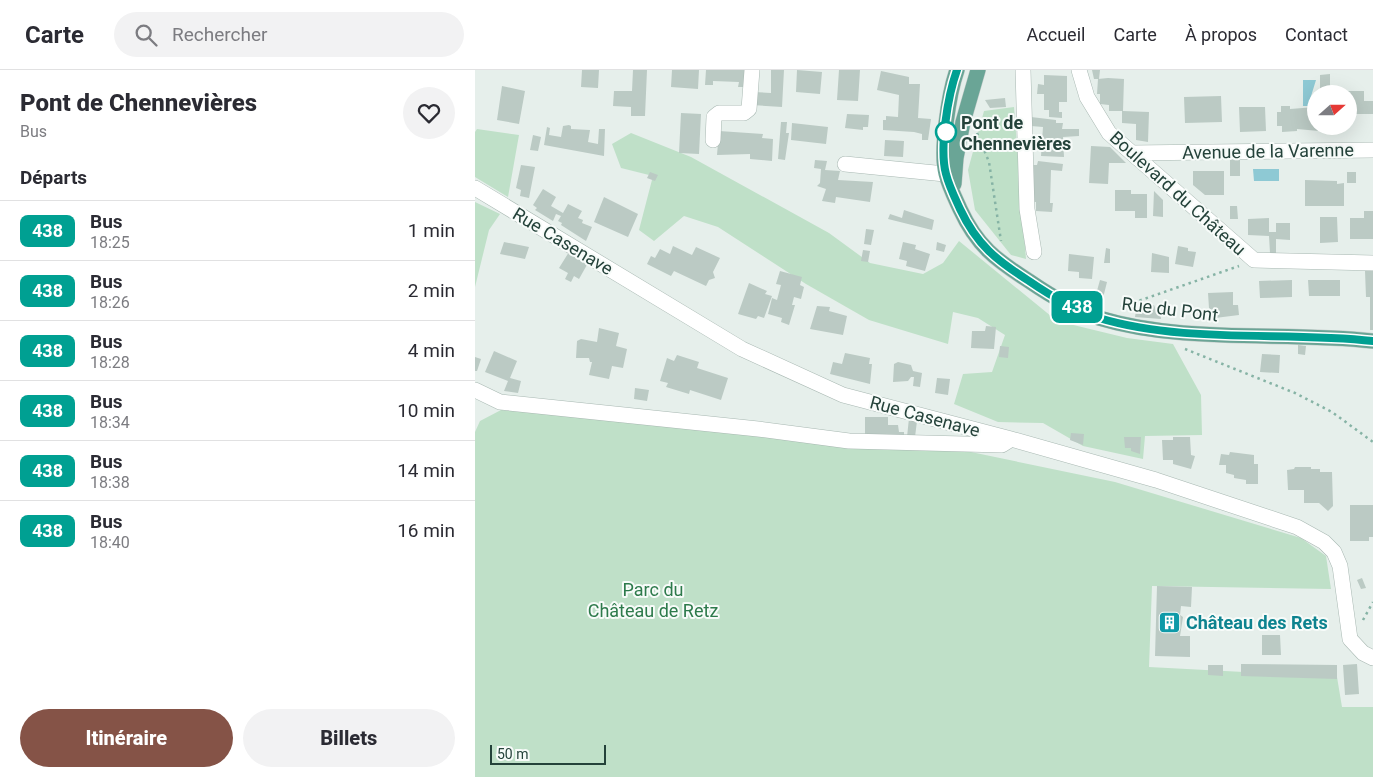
<!DOCTYPE html>
<html lang="fr">
<meta charset="utf-8">
<style>
body{margin:0;font-family:Roboto,sans-serif;background:#f2f2f3;color:#2b2b33;height:100vh;display:flex;flex-direction:column;font-size:19px;white-space:nowrap}
*{box-sizing:border-box;margin:0}
p{font-size:16px;color:#7c7c81}
.icon{flex:none;width:28px;height:28px;fill:none;stroke:currentColor;stroke-width:2;stroke-linecap:round;stroke-linejoin:round}
.map{position:relative;flex:1;overflow:hidden}
.details{display:flex;flex-direction:column;background:#fff;width:475px}
.details>*{flex:none}
.badge{padding:0 10px;border-radius:8px;font-size:18px;line-height:32px}
.needle{width:32px;rotate:69deg}
.tools{position:absolute;left:832px;top:15px;display:grid;gap:10px}
.tools a{display:grid;place-items:center;width:50px;height:50px;border-radius:50%;background:#fff;box-shadow:0 5px 20px #0002;font-size:25px}
.scale{position:absolute;left:15px;bottom:12px;width:116px;box-sizing:border-box;padding-left:5px;border:2px solid #24423a;border-top:0;font-size:14px;line-height:18px;white-space:nowrap;color:#24423a;-webkit-text-stroke:4px #f7fbf9;paint-order:stroke}
.map>.badge{position:absolute;translate:-50% -50%;box-shadow:0 0 0 2px #fff}
h2{padding:0 20px;font-size:19px;line-height:45px}
.round{display:grid;place-items:center;flex:none;width:52px;height:52px;border-radius:26px;background:#f2f2f3}
.headline{display:flex;align-items:center;justify-content:space-between;height:85px;padding:0 20px}
h1{font-size:24px;font-weight:800;line-height:38px}
.action{display:flex;gap:10px;margin-top:auto;padding:10px 20px}
.action a{flex:1;height:58px;border-radius:30px;background:#855347;color:#fff;font-size:20px;font-weight:800;line-height:58px;text-align:center}
.action a+a{background:#f2f2f3;color:#2b2b33}
ul{padding:0;list-style:none}
li{display:flex;align-items:center;gap:15px;height:60px;padding:0 20px;border-top:1px solid #e1e1e2}
li div{flex:1}
li b{display:block;font-size:19px}
li em{font-style:normal}
li .badge{min-width:55px;font-weight:700;text-align:center}
header{display:flex;align-items:center;gap:30px;box-sizing:border-box;height:70px;padding:0 25px;background:#fff;border-bottom:1px solid #e1e1e2}
header strong{font-size:24px}
nav{display:flex;gap:28px;margin-inline-start:auto;font-size:18px}
.search{width:350px;height:45px;background:#f2f2f3;display:flex;align-items:center;gap:12px;box-sizing:border-box;padding:0 18px;border-radius:28px;color:#7c7c81;font-size:19px}
main{display:flex;flex:1;min-height:0}
.map>svg:first-child{display:block}
.green{fill:#bfe0c8}
.water{fill:#8ec9d4}
.building{fill:#bbcac4}
.lines{fill:none;stroke-linecap:round;stroke-linejoin:round}
.minor-casing{stroke:#a8b8b2;stroke-width:16}
.major-casing{stroke:#c2cac8;stroke-width:16}
.path{stroke:#86b3a5;stroke-width:2.5;stroke-dasharray:2.5 4;stroke-linecap:butt}
.minor{stroke:#fff;stroke-width:15}
.major{stroke:#6aa596;stroke-width:15}
.line-casing{stroke:#fff;stroke-width:11}
.line{stroke:#00a092;stroke-width:8}
.stop-dot{fill:#fff;stroke:#00a092;stroke-width:2.5}
.labels{text-anchor:middle;dominant-baseline:central;stroke-width:4;stroke-linejoin:round;paint-order:stroke}
.stop-label{font-size:18px;font-weight:bold;fill:#24423a;stroke:#f7fbf9;text-anchor:start}
.street-label{font-size:18px;fill:#24423a;stroke:#f7fbf9}
.park-label{font-size:18px;fill:#2d7a4b;stroke:#f7fbf9}
.culture-label{font-size:18px;font-weight:bold;fill:#0d838f;stroke:#f7fbf9;text-anchor:start}
</style>
<header>
<strong>Carte</strong>
<div class="search"><svg class="icon" aria-label="search" viewBox="0 0 24 24"><circle cx="10" cy="10" r="6"/><path d="M15 15l6 6"/></svg>Rechercher</div>
<nav><a>Accueil</a><a>Carte</a><a>À propos</a><a>Contact</a></nav>
</header>
<main>
<section class="details">
<div class="headline"><div><h1>Pont de Chennevières</h1><p>Bus</p></div><a class="round"><svg class="icon" aria-label="heart" viewBox="0 0 24 24"><path d="M12 20l-8-8c-3-5 5-10 8-4 3-6 11-1 8 4z"/></svg></a></div>
<h2>Départs</h2>
<ul>
<li><span class="badge" style="background:#00a092;color:#fff">438</span><div><b>Bus</b><p>18:25</p></div><em>1 min</em></li>
<li><span class="badge" style="background:#00a092;color:#fff">438</span><div><b>Bus</b><p>18:26</p></div><em>2 min</em></li>
<li><span class="badge" style="background:#00a092;color:#fff">438</span><div><b>Bus</b><p>18:28</p></div><em>4 min</em></li>
<li><span class="badge" style="background:#00a092;color:#fff">438</span><div><b>Bus</b><p>18:34</p></div><em>10 min</em></li>
<li><span class="badge" style="background:#00a092;color:#fff">438</span><div><b>Bus</b><p>18:38</p></div><em>14 min</em></li>
<li><span class="badge" style="background:#00a092;color:#fff">438</span><div><b>Bus</b><p>18:40</p></div><em>16 min</em></li>
</ul>
<div class="action"><a>Itinéraire</a><a>Billets</a></div>
</section>
<div class="map">
<svg width="898" height="707" viewBox="0 0 898 707">
<rect width="100%" height="100%" fill="#e6efeb"/>
<path class="green" d="M539,37l12,152 -15,-4 -36,-45 -7,-40 16,-59z
M2,59l42,6 -11,62 -33,-20v-45z
M156,63l60,24 138,76 41,30 53,11 20,-11 16,-22 98,80 70,17 46,6 28,51 1,40 -57,1 -2,23 -60,-13 -40,-23 -45,-1 -44,-18 9,-30 29,-2 13,-37 -27,-17 -25,-6 -5,32 -79,-24 -63,-36 -88,-57 -34,-11 -30,25 -15,-11 14,-54 -32,-8 -9,-24z
M0,132l25,12 -11,16 -14,57z
M26,340l441,36 173,36 186,56 25,18 5,33 -179,-3 -3,81 188,10 5,30h31v70h-898v-345l5,-11z"/>
<path class="water" d="M828,10h13l-8,26h-5z
M778,99h26v12h-25z"/>
<path class="building" d="M107,0h17l-1,18 -17,-1z
M158,0h14l-2,46h-14v-9l-18,-1 1,-15h18z
M197,0h27l-1,19 -27,-2z
M231,0h40l-1,17h-7l1,-5 -26,-1v4h-8z
M296,0h13l-2,37 -30,-2 1,-13 18,1z
M322,0l25,2 -2,22 -24,-2z
M364,0h21l-2,31 -21,-1z
M617,0h8l-1,9h-5z
M406,1l28,6v7h11l-2,34 13,1 -3,21h-6v-6l-8,-2 -31,-2v-10h3v-4l12,1 1,-22 -22,-5z
M855,4v20h-10v-19z
M569,5l23,1v26h-8v10h3v6l-13,-1v-7h-5v-16h-7l1,-10 6,1z
M633,8l16,1 -1,32 26,1 -1,30 -12,-2v-16l-14,-1v-12h-13v-6l-9,-1v-10h-3l1,-15z
M27,16l23,5 -6,33 -22,-4z
M866,21h23v10h9v13h-24v-20h-8z
M746,26l1,26 -37,1 -1,-26z
M530,28l1,9 -16,1 -5,-8z
M806,36h9v3l26,-2v19h5l1,3 -3,2 -22,-2v2l-15,1v-6h-5v-14h4z
M764,37h26l1,24 -26,1z
M206,43l20,1 -2,40 -20,-1z
M372,44l22,1 -1,12h-5v3l-18,-2z
M556,47l25,3v3h7l-1,6h17v7l-16,1 1,20 -23,-1 2,-29 -12,-1z
M306,52h6l-1,11h3l-4,27 -7,-1z
M317,53l36,4 -2,17 -35,-4z
M94,55l2,1v3l19,1 -2,12 10,2 1,-15h6l-1,27 -60,-11 3,-18 3,1 -1,7 12,2 2,-11z
M244,61l44,3 -1,4 11,1 -1,22 -22,-2v-5l-33,1z
M58,65l8,2 -3,14 -8,-1z
M410,70l19,1 -1,16 -19,-1z
M616,76l19,1 16,16h-17l-1,21 -19,-1z
M340,90l12,1 -2,9 15,1 -2,9 35,2 -3,20 -34,-5 -1,6 -13,-2 4,-12 -9,-3 3,-3 1,-14 -7,-1z
M755,90h10v16h-10z
M563,91l25,3 -1,7 -11,-1 -1,33h3l-1,9 -16,-1v-9h-2l-2,-37h5z
M46,95l14,2 -6,31 -9,-2 1,-6 -5,-2z
M718,101h31v24h-19l-12,-10z
M175,102l8,3 -3,6 -8,-3z
M872,102h9v11h-9z
M830,110l32,1v3l7,-1v23h-39z
M68,119l13,8 -5,9 12,7 5,-9 14,7 -4,7 5,2 -1,3 10,4 -6,14 -25,-16 1,-2 -4,-2 3,-5 -5,-2 -3,7 -18,-11 2,-2 -4,-3z
M640,120h16v4h16v24h-12v-7h-20z
M679,121l9,9v17l-10,-1z
M129,127l34,17 -10,23 -34,-15z
M755,136h7l1,13h-8z
M429,140l30,10 -2,10 -44,-11 2,-5 12,4z
M889,141h9v28h-23v-21h14z
M845,147h17l1,25 -18,1z
M794,148v14h7v-9h14v17l-14,-1v14h-6l-1,-17 -21,-1v-16z
M391,159l8,1 -3,15 -7,-1z
M29,172l25,5 -4,12 -25,-5z
M428,172l13,3 -1,4 15,5 -5,17 -19,-5 1,-5 -8,-2z
M462,172l9,3 -2,7 -8,-2z
M198,176l19,9 4,-8 24,11 -7,14 2,6 -6,2 -3,6 -32,-15 -3,5 -24,-12 4,-8 4,2 5,-9 10,5z
M703,176l10,2v3l8,1 -3,15 -18,-3z
M631,178l4,1v14h-6z
M388,180l7,1 -2,11 -7,-1z
M94,182l19,11 -9,16 -5,-3 -3,6 -6,-3 3,-6 -9,-5z
M677,183l17,4v16l-18,-1z
M594,184l25,3 -2,22 -13,-1v-6l-11,-1z
M305,201l22,6 -2,8 4,2 -3,12 -7,-2 -2,8h3l-6,20 -8,-3 1,-4 -14,-4 4,-16 5,2 4,-15 -5,-1z
M890,201h8v59h-3v-33h-4z
M625,210l7,2 -5,20 -9,3z
M817,210v17l-32,1 -1,-17z
M833,210h32v16h-31z
M274,213l18,8 -2,3 7,2 -8,22 -6,-2 -2,3 -18,-5z
M758,222v13h5l1,10 -24,3v-5l-6,-5 -1,-15z
M679,235l2,5 4,-1 1,10 -26,-2 1,-6z
M342,236l13,1 -1,4 18,5 -4,19 -33,-6z
M511,256l10,1 -2,22 -23,-1 1,-17h13z
M124,258l20,5 -3,13 11,3 -4,19 -11,-2 -3,13 -20,-4 3,-13h-2l-1,-4h-13l1,-17 4,-2 16,3z
M823,275l8,1 -1,9 -7,-1z
M525,276l9,1 -1,11 -9,-1z
M19,281l23,10 -7,17 11,3 -3,12 -14,-2 4,-10 -23,-9z
M370,283l25,5 -1,6h3l-2,20 -40,-10 3,-12 9,2z
M787,284l18,1 -1,18 -19,-1z
M202,285l22,7 -2,6 31,10 -7,22 -31,-10 -1,4 -23,-7 2,-4 -8,-2 7,-23 7,3z
M0,287l6,2 -4,12h-2z
M423,292l13,3 2,6 9,2 -2,14 -7,-1 1,-9h-3l-3,4 -15,1 1,-18z
M462,308l13,1 -2,16 -13,-2z
M160,318l14,2 -2,11 -13,-2z
M390,347h23v8h10l1,7h5v4l-39,-1z
M434,348l8,3 -2,16h-8z
M596,363l13,1 -1,11 -13,-5z
M649,367h17l-1,17 -9,-3v-3h-6z
M698,367h17l1,18 4,1 -4,13 -18,-5v-4h-10l-1,-20h11z
M755,382l24,3v9h4v20h-12v-4l-12,-2v-3l-8,-2v-8h-7l2,-11 8,1z
M820,397h16v2h9v3h12l1,34 -5,5 -9,-8h-15v-13h-16l-1,-20 7,-1z
M875,435h23v32h-4v4h-19z
M887,508l4,10 -5,1 -4,-9z
M682,516l35,1 -1,20 -10,-1 -1,9 3,2 -3,19h10v21l-35,-1z
M787,565h18l1,20h-19z
M766,594l96,1v14l-96,-3z
M882,594l2,30 -14,1 -2,-30z
M733,595h15v11l-15,-1z"/>
<g class="lines">
<defs>
<path id="minor" d="M548,0l4,139 7,43
M604,0l8,27 22,36 145,127 119,3
M238,70l1,-23 5,-4h25l5,-4 3,-39
M657,83l241,-3
M370,94l100,10
M0,118l267,161 101,46 168,44 145,41 141,47 27,15 10,10 6,14 10,73 13,14 10,5
M0,320l25,12 258,27 91,12 153,4 8,-5"/>
<path id="major" d="M482,0c-8,23 -17,80 -11,104 3,12 9,24 14,35 17,37 36,51 69,72 19,13 48,30 70,37 86,26 185,13 274,23
M479,114l2,-26 7,-36 15,-52"/>
</defs>
<use href="#minor" class="minor-casing"/>
<use href="#major" class="major-casing"/>
<path class="path" d="M502,63l12,29 12,79
M646,237l118,-41
M710,279l110,44 37,19 41,30
M888,550l10,-18"/>
<use href="#minor" class="minor"/>
<use href="#major" class="major"/>
</g>
<g class="lines">
<defs>
<path id="line" d="M482,0c-9,25 -18,78 -11,104 3,12 9,24 14,35 17,36 36,51 69,72 19,13 48,30 70,37 86,26 186,13 274,23"/>
</defs>
<use href="#line" class="line-casing"/>
<use href="#line" class="line"/>
</g>
<defs>
<symbol id="building-square" viewBox="-11 -11 22 22"><rect x="-9" y="-9" width="18" height="18" rx="4" fill="#0f9aa8" stroke="#f7fbf9"/><path d="M-4-6H4V6H1V3H-1V6H-4ZM-2.5-4.3h1.7v1.8h-1.7ZM.8-4.3h1.7v1.8H.8ZM-2.5-1h1.7V.8h-1.7ZM.8-1h1.7V.8H.8Z" fill="#fff"/></symbol>
</defs>
<g fill-rule="evenodd">
<use href="#building-square" x="682" y="540" width="25" height="25"/>
</g>
<circle class="stop-dot" cx="471" cy="62" r="10"/>
<g class="labels">
<g class="stop-label">
<text x="486" y="52">Pont de<tspan x="486" dy="21">Chennevières</tspan></text>
</g>
<g class="street-label">
<text transform="translate(793 81) rotate(-1)">Avenue de la Varenne</text>
<text transform="translate(703 123) rotate(42)">Boulevard du Château</text>
<text transform="translate(88 171) rotate(31)">Rue Casenave</text>
<text transform="translate(695 239) rotate(7)">Rue du Pont</text>
<text transform="translate(450 346) rotate(15)">Rue Casenave</text>
</g>
<g class="park-label">
<text x="178" y="519">Parc du<tspan x="178" dy="21">Château de Retz</tspan></text>
</g>
<g class="culture-label">
<text x="711" y="552">Château des Rets</text>
</g>
</g>
</svg>
<div class="tools">
<a><svg class="needle" viewBox="-14 -14 28 28"><path d="M0-13l5 13h-10z" fill="#e53935"/><path d="M0 13l5-13h-10z" fill="#7c7c81"/></svg></a>
</div>
<div class="scale">50 m</div>
<b class="badge" style="left:602px;top:237px;background:#00a092;color:#fff">438</b>
</div>
</main>
